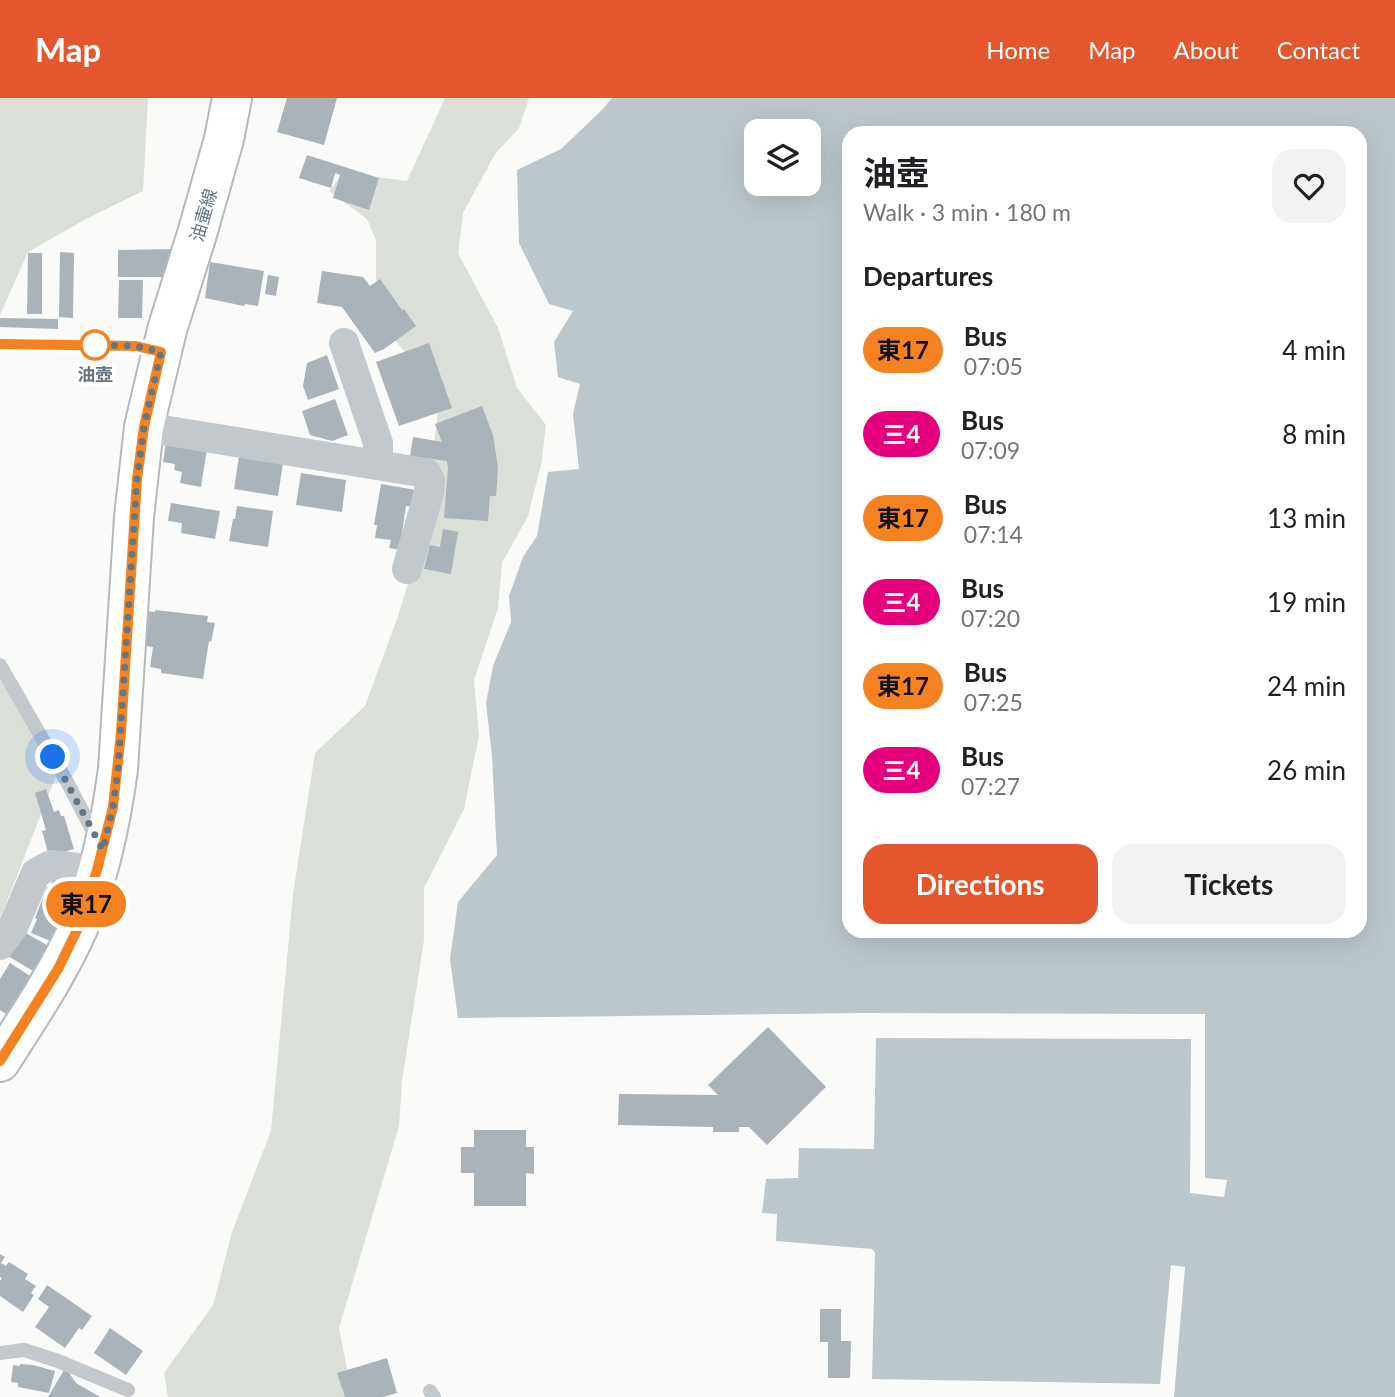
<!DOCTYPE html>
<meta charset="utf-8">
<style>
body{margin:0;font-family:Lato,"Noto Sans JP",sans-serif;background:#f2f2f2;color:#202124;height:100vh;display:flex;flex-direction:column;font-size:26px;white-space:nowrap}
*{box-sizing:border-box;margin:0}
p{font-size:23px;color:#757577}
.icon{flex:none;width:38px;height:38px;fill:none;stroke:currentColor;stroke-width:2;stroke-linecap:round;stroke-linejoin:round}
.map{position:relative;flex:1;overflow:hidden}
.side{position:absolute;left:842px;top:28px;width:525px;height:812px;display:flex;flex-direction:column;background:#fff;border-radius:21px;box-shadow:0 7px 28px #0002}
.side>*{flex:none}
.badge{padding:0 14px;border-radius:23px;font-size:24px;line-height:46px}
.controls{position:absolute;left:744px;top:21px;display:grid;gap:14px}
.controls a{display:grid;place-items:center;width:77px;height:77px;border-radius:14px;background:#fff;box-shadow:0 7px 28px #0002;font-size:35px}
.you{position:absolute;width:35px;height:35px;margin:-18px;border:5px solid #fff;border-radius:50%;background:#1a73e8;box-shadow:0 0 0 10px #1a73e833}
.map>.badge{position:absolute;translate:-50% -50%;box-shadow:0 0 0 4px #fff}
h2{padding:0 21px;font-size:26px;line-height:63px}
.round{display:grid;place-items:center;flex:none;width:74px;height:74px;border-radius:21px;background:#f2f2f2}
.summary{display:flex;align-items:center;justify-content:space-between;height:119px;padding:0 21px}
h1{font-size:33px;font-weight:700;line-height:52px}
.action{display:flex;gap:14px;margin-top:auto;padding:14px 21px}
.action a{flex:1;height:80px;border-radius:21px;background:#e4572e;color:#fff;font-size:28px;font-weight:700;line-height:80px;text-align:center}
.action a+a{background:#f2f2f2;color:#202124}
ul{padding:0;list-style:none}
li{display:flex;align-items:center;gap:21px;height:84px;padding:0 21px}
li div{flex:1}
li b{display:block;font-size:26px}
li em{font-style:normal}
li .badge{min-width:77px;font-weight:700;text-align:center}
header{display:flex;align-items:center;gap:42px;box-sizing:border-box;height:98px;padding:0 35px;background:#e4572e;color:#fff}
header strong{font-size:33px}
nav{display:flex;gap:38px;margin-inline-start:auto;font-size:24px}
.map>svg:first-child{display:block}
.green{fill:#dadfd7}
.water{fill:#bbc7cb;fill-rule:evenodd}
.building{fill:#aab3b9}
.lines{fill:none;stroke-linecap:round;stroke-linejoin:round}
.secondary-casing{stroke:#b3babf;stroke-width:42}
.lane{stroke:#c3c8cc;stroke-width:14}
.street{stroke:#c3c8cc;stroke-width:30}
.secondary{stroke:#fff;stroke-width:38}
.line-casing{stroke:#fff;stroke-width:16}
.line{stroke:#f58220;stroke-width:10}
.walk{stroke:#657683;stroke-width:7;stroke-dasharray:0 12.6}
.stop-dot{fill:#fff;stroke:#f58220;stroke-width:3.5}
.labels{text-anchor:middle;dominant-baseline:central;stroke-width:7;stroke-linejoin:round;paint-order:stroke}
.street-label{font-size:18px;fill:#657683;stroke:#fff}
.stop-label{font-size:18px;font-weight:bold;fill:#657683;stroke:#fff}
</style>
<header>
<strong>Map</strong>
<nav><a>Home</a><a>Map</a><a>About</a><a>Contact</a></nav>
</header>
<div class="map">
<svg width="1395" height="1299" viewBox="0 0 1395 1299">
<rect width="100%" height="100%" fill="#fafaf8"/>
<path class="green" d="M0,0h148l-5,93 -57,28 -58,33 -28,63z
M445,0h84l-10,30 -24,26 -32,59 -5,40 40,75 19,60 29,37 -5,40 -13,51 -26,47 -4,45 -24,72 5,56 -15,73 -40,79v52l-22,141 -3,45 -60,202 10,50 8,19h-189l-4,-24 49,-68 19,-73 39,-101 22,-237 22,-141 50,-47 33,-90 25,-81 17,-140 -45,-55 -19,-61v-39l-9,-21 -38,-28 15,-18 63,8z
M0,582l63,78 -63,161z"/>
<path class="water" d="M612,0h783v1299h-221l11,-130 -14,-2 -11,119 -288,-5 3,-126 -3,-4 -96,-8 1,-27 -15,-1 4,-34 32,-1 1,-30 75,1 2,-111 315,1 -1,154 34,4 3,-17 -22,-2v-164l-342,-1 -405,5 -8,-59 8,-57 39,-47 -5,-99 -6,-53 7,-37 18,-44 -2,-26 14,-39 14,-21 11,-64 31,-3 -6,-55 7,-30 -22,-7 -4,-35 19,-31 -24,-7 -30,-61 -2,-73 44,-21 41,-39zM756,33h52v53h-52zM849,35h511v798h-511z"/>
<path class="building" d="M287,0h50l-13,47 -47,-13z
M307,57l72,23 -10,32 -36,-12 7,-23 -5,-2 -4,15 -32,-10z
M174,151l-6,28h-50v-27z
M60,154l14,1 -1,65 -14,-1z
M28,155h14v61h-15z
M210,164l54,9 -6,35 -13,-2 -1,2 -39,-8z
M322,173l41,6 7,9 10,-7 22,31 2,-1 12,17 -32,23 -9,4 -33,-46 -25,-4z
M268,177l11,2 -3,19 -11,-2z
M119,182h24l-1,38h-24z
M0,220l58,1v10l-58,-2z
M429,245l23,65 -53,18 -23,-64z
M327,257l12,34 -31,11 -5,-14 4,-23z
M335,301l13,36 -16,6 -22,-6 -8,-24z
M482,308l11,29 5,33 -2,28h-6l-2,25 -44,-3 4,-50 -1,-7 -37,-5 3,-19 29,5 -7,-18z
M166,344l41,7 -6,38 -21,-4 2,-11 -8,-2 1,-6 -12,-2z
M239,358l44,7 -5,33 -44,-7z
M301,375l45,7 -4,32 -46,-7z
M381,386l35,6 -2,17 -8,-1 -4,26v18l-13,-2 2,-8 -16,-2 2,-13h-3z
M171,405l49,8 -5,28 -34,-6 1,-10 -14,-2z
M237,408l36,5 -5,36 -39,-6 4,-22h2z
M443,431l15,3 -7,42 -27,-5 6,-24 10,2z
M155,512l53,6 -1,6 8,1 -4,19 -2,-1 -6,38 -42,-6v-4l-11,-2 3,-20 -8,-1 2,-35 8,1z
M46,691l8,23 5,-2 2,6h3l10,33 -25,7 -7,-25 4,-1 -11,-37z
M54,780l18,4 -6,15 4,1 -17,44 -22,-9 6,-14 -2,-1 12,-31 2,1z
M22,833l25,14 -14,26 -25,-15z
M10,865l20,13 -24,38 -6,-4v-31z
M768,929l58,60 -59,58 -18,-18h-10v5h-26v-5l-95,-2 1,-31 99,1 -10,-10z
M474,1032h52v17h8v27l-8,-1v33h-52v-33h-13v-26h13z
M0,1156l5,3 -4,6 5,3 3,-4 19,12 -3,5 11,7 -5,7 3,2 -11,17 -23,-16v-15l2,-3 -2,-1z
M47,1187l45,31 -10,14 -3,-2 -14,20 -30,-21 14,-20 -11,-8z
M820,1211h21v32h10l-1,37h-22v-36h-8z
M110,1230l33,23 -17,24 -32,-22z
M387,1260l10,35 -14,4h-38l-8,-24z
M20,1266l13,1 22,6 -6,22 -31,-6v-4l-7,-1 2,-17 7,1z
M64,1272h3l9,13 24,14h-52z"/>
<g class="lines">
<defs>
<path id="secondary" d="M0,964c28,-44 58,-88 79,-136 20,-49 32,-104 39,-157l16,-252 10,-90 23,-97 30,-96 27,-95 8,-41"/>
</defs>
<use href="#secondary" class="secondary-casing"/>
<path class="lane" d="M0,246l136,2 23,6
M0,567l66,115 31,59
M0,1255l24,-3 34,11 70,29
M430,1293l4,6"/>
<path class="street" d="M344,245l34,100v22
M144,329l282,46 4,7 -1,13 -22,76
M0,847l13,-18 23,-54 15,-8 46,5"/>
<use href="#secondary" class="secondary"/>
</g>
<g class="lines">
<defs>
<path id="line" d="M0,246l136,2 25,6 -17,75 -7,52 -16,254 -8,74 -16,63 -17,54 -22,45 -58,92"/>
</defs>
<use href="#line" class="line-casing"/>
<use href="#line" class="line"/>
<path class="walk" d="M53,659l50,93 10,-43 5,-38 19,-290 7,-52 17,-75 -25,-6 -54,-1h13"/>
</g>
<circle class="stop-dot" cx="95" cy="247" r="14"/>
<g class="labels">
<g class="street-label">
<text transform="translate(203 117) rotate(-74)">油壷線</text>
</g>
<g class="stop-label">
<text x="95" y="276">油壺</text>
</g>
</g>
</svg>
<div class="controls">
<a><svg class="icon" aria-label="layers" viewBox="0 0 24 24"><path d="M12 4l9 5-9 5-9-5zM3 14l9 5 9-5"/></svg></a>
</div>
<div class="you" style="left:53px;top:659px"></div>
<b class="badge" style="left:86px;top:806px;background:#f58220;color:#111">東17</b>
<section class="side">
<div class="summary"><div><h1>油壺</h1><p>Walk · 3 min · 180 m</p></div><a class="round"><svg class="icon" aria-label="heart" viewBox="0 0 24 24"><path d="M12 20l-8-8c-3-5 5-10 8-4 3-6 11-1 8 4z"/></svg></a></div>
<h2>Departures</h2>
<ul>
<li><span class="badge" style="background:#f58220;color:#111">東17</span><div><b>Bus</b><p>07:05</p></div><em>4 min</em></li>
<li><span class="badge" style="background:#e6007e;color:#fff">三4</span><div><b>Bus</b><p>07:09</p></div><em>8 min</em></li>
<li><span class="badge" style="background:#f58220;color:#111">東17</span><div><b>Bus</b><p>07:14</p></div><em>13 min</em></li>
<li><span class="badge" style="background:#e6007e;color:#fff">三4</span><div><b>Bus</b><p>07:20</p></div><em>19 min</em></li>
<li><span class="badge" style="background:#f58220;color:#111">東17</span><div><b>Bus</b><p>07:25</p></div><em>24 min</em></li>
<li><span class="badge" style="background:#e6007e;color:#fff">三4</span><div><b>Bus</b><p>07:27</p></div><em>26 min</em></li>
</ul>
<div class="action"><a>Directions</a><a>Tickets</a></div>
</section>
</div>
